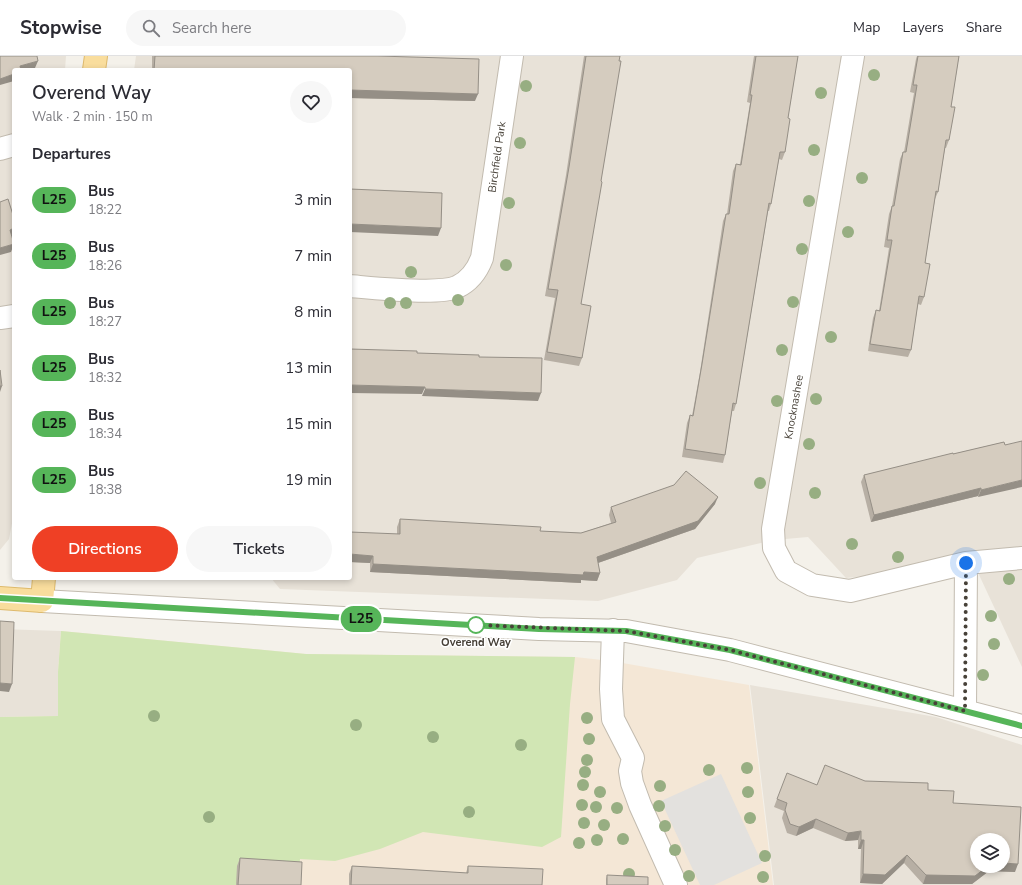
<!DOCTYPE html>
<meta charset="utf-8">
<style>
body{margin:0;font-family:"Nunito Sans",sans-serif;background:#f7f7f7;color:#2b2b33;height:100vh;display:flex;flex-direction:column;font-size:15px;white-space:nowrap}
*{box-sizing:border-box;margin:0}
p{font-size:13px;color:#7c7c81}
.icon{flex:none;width:22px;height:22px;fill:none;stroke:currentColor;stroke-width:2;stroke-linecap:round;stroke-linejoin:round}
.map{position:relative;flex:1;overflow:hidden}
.side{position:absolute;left:12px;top:12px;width:340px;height:512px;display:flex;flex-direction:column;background:#fff;border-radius:4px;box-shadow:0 2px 6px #0003}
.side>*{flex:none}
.badge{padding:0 8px;border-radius:13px;font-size:14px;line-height:26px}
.fabs{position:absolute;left:970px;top:777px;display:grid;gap:8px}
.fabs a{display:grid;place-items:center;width:40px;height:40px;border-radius:50%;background:#fff;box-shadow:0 2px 6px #0003;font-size:20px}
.you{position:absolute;width:20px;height:20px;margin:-10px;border:3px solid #fff;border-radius:50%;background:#1a73e8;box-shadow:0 0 0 6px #1a73e833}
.map>.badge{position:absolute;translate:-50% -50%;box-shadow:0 0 0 2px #fff}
h2{padding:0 20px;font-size:15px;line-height:36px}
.round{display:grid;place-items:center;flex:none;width:42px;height:42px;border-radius:21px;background:#f7f7f7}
.head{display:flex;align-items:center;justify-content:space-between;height:68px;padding:0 20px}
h1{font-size:19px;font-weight:600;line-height:30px}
.button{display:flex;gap:8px;margin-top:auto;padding:8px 20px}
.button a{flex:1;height:46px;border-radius:24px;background:#ef4025;color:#fff;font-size:16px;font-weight:600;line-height:46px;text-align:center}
.button a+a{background:#f7f7f7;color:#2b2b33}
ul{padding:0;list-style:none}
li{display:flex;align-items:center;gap:12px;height:56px;padding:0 20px}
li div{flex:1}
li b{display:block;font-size:15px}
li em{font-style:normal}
li .badge{min-width:44px;font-weight:700;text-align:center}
header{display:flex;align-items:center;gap:24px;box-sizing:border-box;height:56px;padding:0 20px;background:#fff;border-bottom:1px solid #e1e1e2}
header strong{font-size:19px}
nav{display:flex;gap:22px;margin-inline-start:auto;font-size:14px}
.search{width:280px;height:36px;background:#f7f7f7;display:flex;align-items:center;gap:10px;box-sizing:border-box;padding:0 14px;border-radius:22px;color:#7c7c81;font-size:15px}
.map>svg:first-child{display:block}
.residential{fill:#e8e2d8;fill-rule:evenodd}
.commercial{fill:#f4e7d6}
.green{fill:#d1e6b4}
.parking{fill:#e3e1de}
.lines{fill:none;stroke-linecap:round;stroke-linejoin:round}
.minor-casing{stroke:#c2bbaf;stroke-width:24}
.major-casing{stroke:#deba6d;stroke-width:24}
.minor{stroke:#fff;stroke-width:22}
.major{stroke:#f9dd9d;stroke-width:22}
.tree{fill:#97ae82}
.wall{fill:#b7afa4}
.shaded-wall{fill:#958f86}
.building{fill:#d5ccbf;stroke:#958f86}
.line-casing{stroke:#fff;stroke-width:9}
.line{stroke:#56b559;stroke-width:6}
.walk{stroke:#474138;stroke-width:4;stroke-dasharray:0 7.2}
.stop-dot{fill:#fff;stroke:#56b559;stroke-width:2}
.labels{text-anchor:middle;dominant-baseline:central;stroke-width:3;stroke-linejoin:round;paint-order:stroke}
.street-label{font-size:11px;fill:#474138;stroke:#fff}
.stop-label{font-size:11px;font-weight:bold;fill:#474138;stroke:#fff}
</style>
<header>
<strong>Stopwise</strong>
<div class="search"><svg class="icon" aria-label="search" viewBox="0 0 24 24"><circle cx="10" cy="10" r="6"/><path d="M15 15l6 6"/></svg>Search here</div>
<nav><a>Map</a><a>Layers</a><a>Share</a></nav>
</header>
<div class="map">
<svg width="1022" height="829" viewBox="0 0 1022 829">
<rect width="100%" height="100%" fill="#f4f1ea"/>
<path class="residential" d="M0,0h66l-1,14h-51v443l-5,26 -9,11z
M136,0h886v611l-48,-103 -128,14 -38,-41 -34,3 -77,18 -20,22 -79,21 -318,-12 -9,-11h79v-508h-216z
M0,573l61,2 -3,41v44l-58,1z
M750,629l186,32 86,28v140h-248zM977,784h26v26h-26z"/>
<path class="commercial" d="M61,575l245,23 269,3 36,4 138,24 24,200h-773v-168l58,-1v-44z"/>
<path class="green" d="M61,575l245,23 269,3 -5,47 -9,133 -19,10 -119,-15 -43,17 -45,12 -35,-2 -1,11 -63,15h-236v-168l58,-1v-44z"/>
<path class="parking" d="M721,718l41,89 -48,22h-14l-39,-84z"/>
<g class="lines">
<defs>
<path id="minor" d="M853,0l-80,473 1,19 12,23 26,14 38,6 116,-28 56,-5
M0,93l14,-4
M350,230c24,2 88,9 107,1 13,-6 20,-16 25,-29l30,-202
M0,262l14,-2
M42,545l497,28 87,2 104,19 292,76
M613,574l-2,59 2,30 20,39 -3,13 2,12 8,22 36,80
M965,655l1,-148"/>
<path id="major" d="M94,14l2,-14
M0,542l42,3 2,-23"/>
</defs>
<use href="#minor" class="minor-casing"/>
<use href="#major" class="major-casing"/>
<use href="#minor" class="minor"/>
<use href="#major" class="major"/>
</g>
<g class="tree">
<circle cx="874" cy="19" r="6"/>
<circle cx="526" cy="30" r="6"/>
<circle cx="821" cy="37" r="6"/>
<circle cx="520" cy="87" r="6"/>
<circle cx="814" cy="94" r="6"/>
<circle cx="862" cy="122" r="6"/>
<circle cx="809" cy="145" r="6"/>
<circle cx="509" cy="147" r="6"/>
<circle cx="848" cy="176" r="6"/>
<circle cx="802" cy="193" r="6"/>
<circle cx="506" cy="209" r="6"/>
<circle cx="411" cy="216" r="6"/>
<circle cx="458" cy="244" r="6"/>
<circle cx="793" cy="246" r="6"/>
<circle cx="390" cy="247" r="6"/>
<circle cx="406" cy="247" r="6"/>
<circle cx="831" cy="281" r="6"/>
<circle cx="782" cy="294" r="6"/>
<circle cx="816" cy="343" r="6"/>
<circle cx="777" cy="345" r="6"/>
<circle cx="809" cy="388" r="6"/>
<circle cx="760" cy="427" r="6"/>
<circle cx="815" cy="437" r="6"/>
<circle cx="852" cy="488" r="6"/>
<circle cx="898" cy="501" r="6"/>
<circle cx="1009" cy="523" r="6"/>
<circle cx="991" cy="560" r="6"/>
<circle cx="994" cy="588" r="6"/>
<circle cx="983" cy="619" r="6"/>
<circle cx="154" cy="660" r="6"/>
<circle cx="587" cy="662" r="6"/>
<circle cx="356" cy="669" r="6"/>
<circle cx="433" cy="681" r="6"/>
<circle cx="589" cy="683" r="6"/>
<circle cx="521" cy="689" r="6"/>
<circle cx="587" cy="704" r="6"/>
<circle cx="747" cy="712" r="6"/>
<circle cx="709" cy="714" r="6"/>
<circle cx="585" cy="716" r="6"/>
<circle cx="583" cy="729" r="6"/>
<circle cx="660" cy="730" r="6"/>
<circle cx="600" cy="736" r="6"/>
<circle cx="748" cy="736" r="6"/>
<circle cx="582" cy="749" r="6"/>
<circle cx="659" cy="750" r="6"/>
<circle cx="596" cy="751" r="6"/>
<circle cx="617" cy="752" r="6"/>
<circle cx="469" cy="756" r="6"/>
<circle cx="209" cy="761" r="6"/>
<circle cx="750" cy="762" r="6"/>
<circle cx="584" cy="767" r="6"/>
<circle cx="604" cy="769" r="6"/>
<circle cx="665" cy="770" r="6"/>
<circle cx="623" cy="783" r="6"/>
<circle cx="597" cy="784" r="6"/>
<circle cx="579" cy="787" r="6"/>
<circle cx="675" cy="794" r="6"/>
<circle cx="765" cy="800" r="6"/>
<circle cx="629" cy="818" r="6"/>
<circle cx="689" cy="820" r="6"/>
<circle cx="763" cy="821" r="6"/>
</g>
<path class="wall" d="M152,0h226l97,45 -125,-3v-28h-198z
M584,0h36l-19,125 -20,123 1,54 -3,8 -35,-6 11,-62 -10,-2 21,-121z
M754,0h44l-10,62 -3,34 -3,8 -3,-1 -8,45 -2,7h-1l-32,193 -2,7h-2l-7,44 -2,8 -41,-6 5,-34 3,-8 2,1 8,-44 23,-151 3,-7h1l6,-43 3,-7h4l10,-61 -3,-1z
M917,0h42l-8,51 -2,33 -3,8h-1l-7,44 -3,7 -10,64 -1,34 -3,8 -3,-1 -7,46 -3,7 -40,-6 5,-33 3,-8 3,1 10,-63 -5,-1 5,-33 3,-8 8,-47 3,-7h1l10,-59 -4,-1 6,-33z
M1004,386l-26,55v-1l-107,26 -10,-40 3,-7z
M715,448l-20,25 -97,34 2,10 -3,8 -16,-1v3l-211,-11v-9l-20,-1 47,-28v-7l3,-8 140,12 41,2 30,-10 -2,-8 2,-8z
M865,725l63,9 25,13 62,69 -26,-1 -17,13h-49l-19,-21 -22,21 -22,-1 1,-34h-3v-9l-13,1 -32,-13 -17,8 -9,-3 -5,-15 2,-7 -10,-4 3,-8 40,-14z
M240,802l61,27h-65l1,-19z
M352,810l114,7 2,-7 74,19h-193v-11z
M607,819l41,10h-42v-6z"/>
<path class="shaded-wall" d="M38,5l-3,7 -6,2h-11l2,-4z
M14,18v7l-14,4v-6z
M350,34l128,4 -3,7 -125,-3z
M350,168l91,4 -3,8 -88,-4z
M14,172v7l-7,2 3,-7z
M14,188l-3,8 -11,3v-7z
M350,329l75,2 -3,7 -72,-1z
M0,330h2l-2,6z
M425,333l116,4 -3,8 -116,-5z
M1022,424v7l-44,10 3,-7z
M981,432l-3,8 -107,26 3,-7z
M718,441l-3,7 -20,25 -100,35 2,-7z
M350,498l23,2 -3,7 -20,-1z
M373,508l211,8 16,1 -3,8 -16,-1v3l-211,-11z
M0,627l12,1 -3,8 -9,-1z
M816,763l-3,9 -17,8 3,-9z
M861,775l-3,9 -13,1 3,-8z
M861,784h3l-3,9h-3z
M907,799l-3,8 -22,21 -22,-1 3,-9z
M1003,807l15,1 -3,8 -26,-1 -17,13h-49l3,-9 62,-9h15z"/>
<path class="building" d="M0,0h37l1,5 -18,5 1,4h-7v4l-14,5z
M155,0h223l101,3 -1,35 -128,-4v-20h-196z
M586,0h34l-1,5h2l-20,120 1,1 -21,122 10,2 -9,52 -35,-6 11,-62 -10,-1 21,-122z
M756,0h42l-10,62 2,1 -5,33h-5l-9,52 -2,-1 -33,201 -3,-1 -8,52 -40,-6 5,-34 3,1 9,-52 24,-150h3l7,-50 5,1 11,-70h-2z
M918,0h41l-8,51h4l-6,33h-3l-8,52 -2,-1 -11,72 5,1 -6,33 -5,-1 -8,54 -41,-6 6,-34 4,1 12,-71h-5l5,-34h2l9,-54h3l11,-67h-4z
M350,133l92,4 -1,35 -91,-4z
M8,143l6,19v10l-4,2 4,14 -14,4v-46z
M350,293l67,2v2l62,2v2l63,1 -1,35 -116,-4v-2l-75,-2z
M0,314l2,16h-2z
M1022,385v39l-41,10v-2l-107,27 -10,-40 89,-22v1l51,-12 1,3z
M686,415l32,26 -20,24 -101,36 3,16 -16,-1 -1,3 -210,-11v-8l-23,-2v-22l50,2v-15l141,8 -1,4 41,2 35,-11 -5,-15 63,-22z
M0,565l14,1 -2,62 -12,-1z
M825,709l40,16 63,2v7l26,1 -1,12 68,4 -3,57 -15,-1v-23h-26v26h11l-13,10 -49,-1 -19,-20 -22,20 -22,-1 1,-34h-3v-9l-13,2 -32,-14 -17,8 -9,-3 -5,-14 2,-7 -10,-4 10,-26 30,12z
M240,802l62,4 -1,23h-63z
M352,810l116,7v-7l75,3 -1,16h-191z
M607,819l41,2v8h-41z"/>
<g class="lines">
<defs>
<path id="line" d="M0,542l539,31 87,2 104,19 292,76"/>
</defs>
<use href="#line" class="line-casing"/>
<use href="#line" class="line"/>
<path class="walk" d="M476,569l150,6 104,19 235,61 1,-148"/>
</g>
<circle class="stop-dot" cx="476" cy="569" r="8"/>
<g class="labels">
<g class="street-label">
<text transform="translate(497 101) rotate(-82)">Birchfield Park</text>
<text transform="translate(794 351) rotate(-80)">Knocknashee</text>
</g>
<g class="stop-label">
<text x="476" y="586">Overend Way</text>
</g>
</g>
</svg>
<div class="fabs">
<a><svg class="icon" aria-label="layers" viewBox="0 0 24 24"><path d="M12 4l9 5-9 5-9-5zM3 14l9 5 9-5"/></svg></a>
</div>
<div class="you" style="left:966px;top:507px"></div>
<b class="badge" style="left:361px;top:563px;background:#56b559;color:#111">L25</b>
<section class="side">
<div class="head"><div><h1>Overend Way</h1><p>Walk · 2 min · 150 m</p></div><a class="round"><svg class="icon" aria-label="heart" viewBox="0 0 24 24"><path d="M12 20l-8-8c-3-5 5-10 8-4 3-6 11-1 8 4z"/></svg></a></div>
<h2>Departures</h2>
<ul>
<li><span class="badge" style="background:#56b559;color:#111">L25</span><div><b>Bus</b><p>18:22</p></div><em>3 min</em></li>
<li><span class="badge" style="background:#56b559;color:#111">L25</span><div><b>Bus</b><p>18:26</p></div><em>7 min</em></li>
<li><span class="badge" style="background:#56b559;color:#111">L25</span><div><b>Bus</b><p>18:27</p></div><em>8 min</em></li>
<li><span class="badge" style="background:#56b559;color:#111">L25</span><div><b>Bus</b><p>18:32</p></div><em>13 min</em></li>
<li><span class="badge" style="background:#56b559;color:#111">L25</span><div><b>Bus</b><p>18:34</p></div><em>15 min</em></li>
<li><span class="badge" style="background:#56b559;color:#111">L25</span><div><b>Bus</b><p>18:38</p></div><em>19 min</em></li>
</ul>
<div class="button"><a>Directions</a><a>Tickets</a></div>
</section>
</div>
